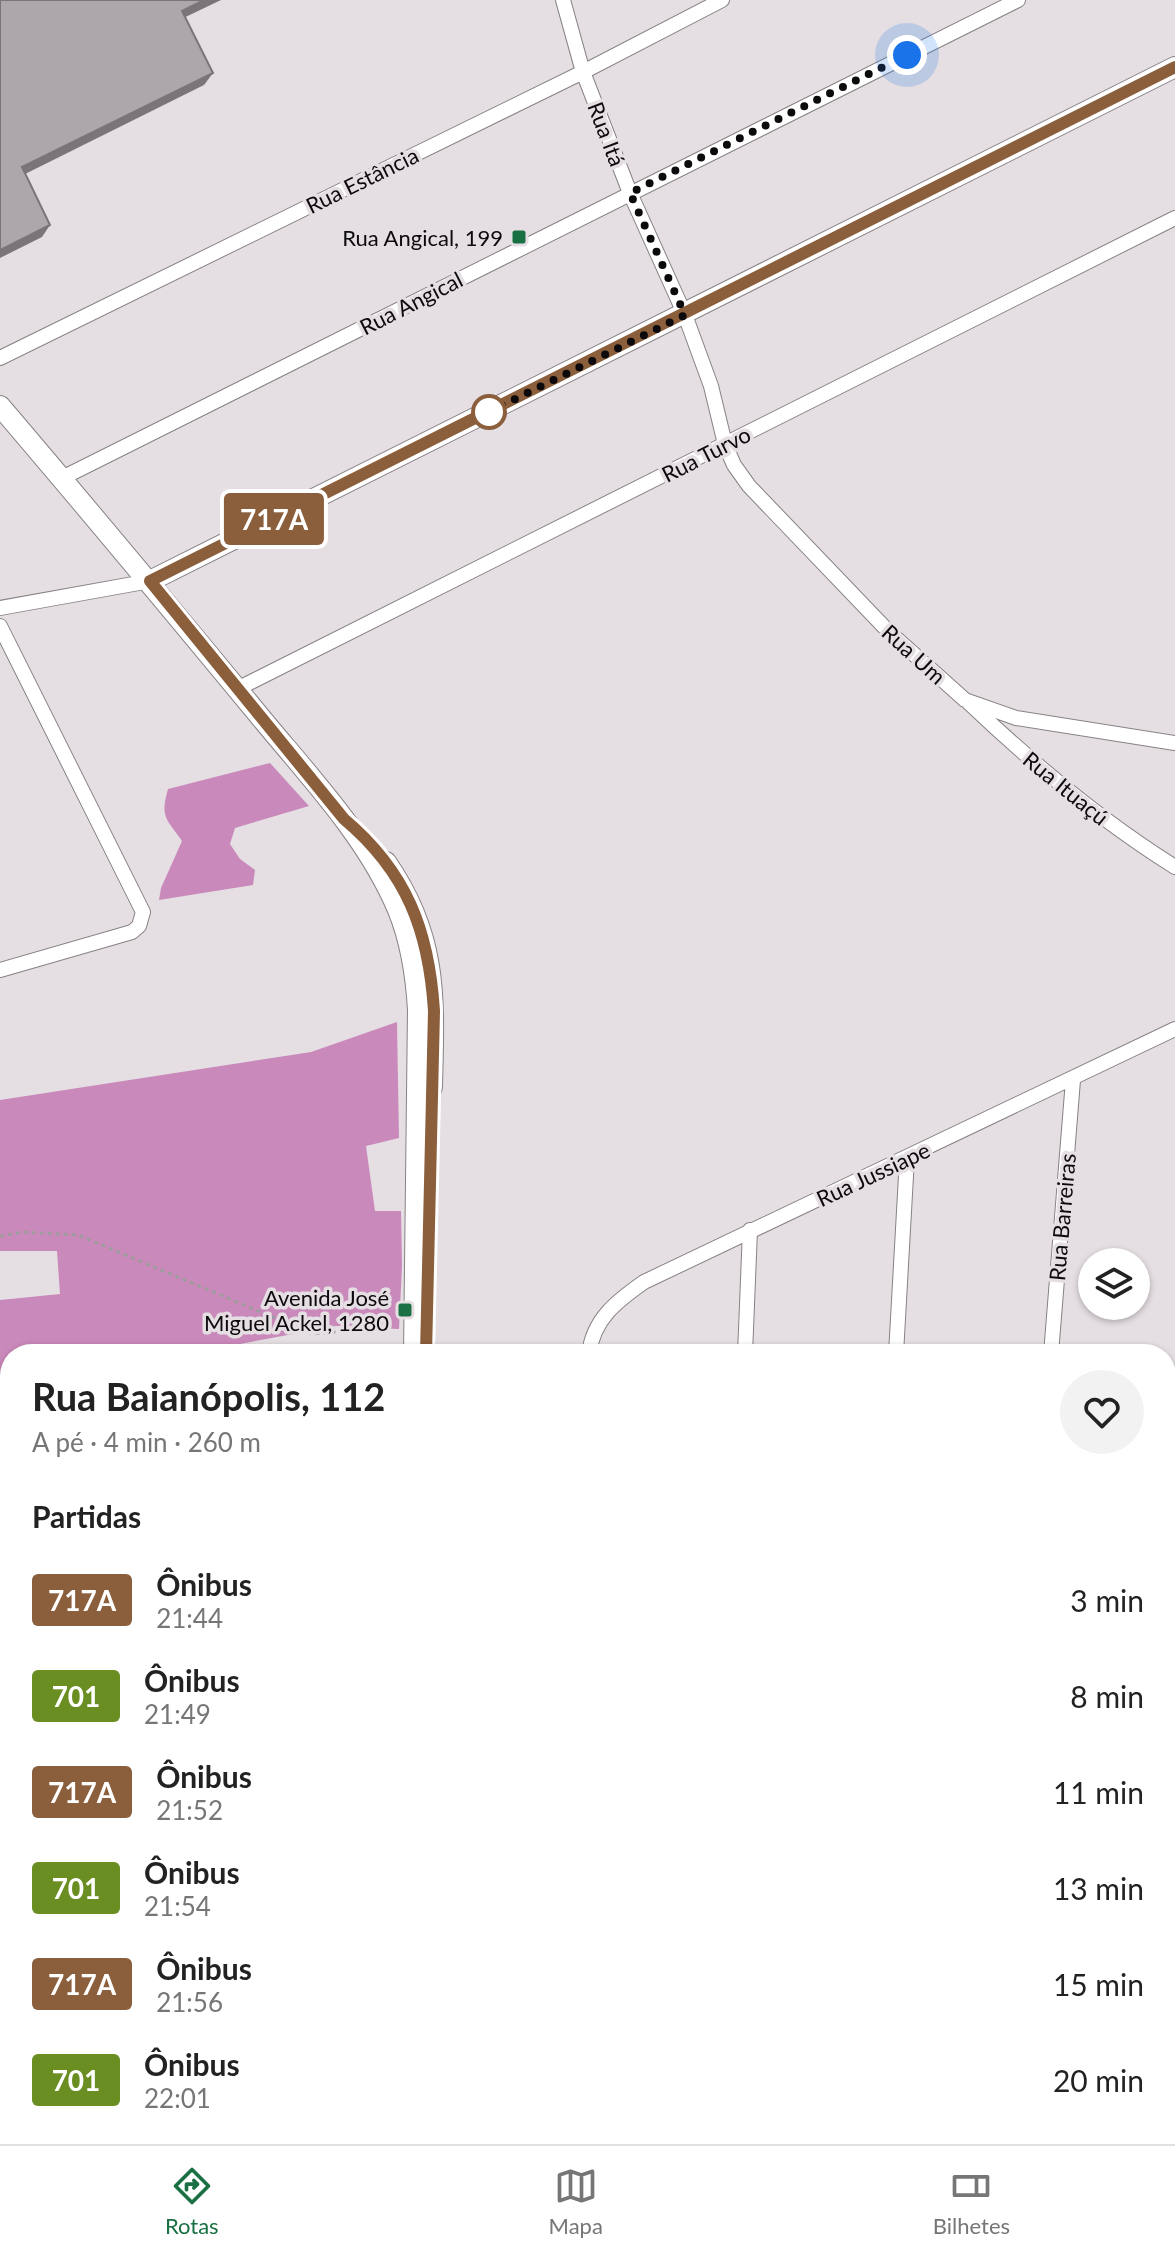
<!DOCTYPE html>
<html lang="pt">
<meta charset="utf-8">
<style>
body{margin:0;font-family:Lato,sans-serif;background:#f2f2f2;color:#222;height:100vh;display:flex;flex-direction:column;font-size:30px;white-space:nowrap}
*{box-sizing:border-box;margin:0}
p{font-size:26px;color:#767676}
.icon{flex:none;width:44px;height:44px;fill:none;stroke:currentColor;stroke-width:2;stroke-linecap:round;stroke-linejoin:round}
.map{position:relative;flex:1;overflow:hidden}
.sheet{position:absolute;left:0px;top:1344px;width:1176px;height:800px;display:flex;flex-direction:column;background:#fff;border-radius:32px 32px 0 0;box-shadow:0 2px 6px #0004}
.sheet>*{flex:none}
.badge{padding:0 16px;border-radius:6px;font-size:28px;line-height:52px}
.buttons{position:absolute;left:1078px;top:1248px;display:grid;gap:16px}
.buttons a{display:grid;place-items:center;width:72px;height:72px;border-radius:50%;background:#fff;box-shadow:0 2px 6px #0004;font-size:40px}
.you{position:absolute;width:40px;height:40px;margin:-20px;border:6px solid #fff;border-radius:50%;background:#1a73e8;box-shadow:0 0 0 12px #1a73e833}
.map>.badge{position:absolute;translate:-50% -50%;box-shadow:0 0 0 4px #fff}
h2{padding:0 32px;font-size:30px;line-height:72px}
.round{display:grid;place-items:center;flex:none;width:84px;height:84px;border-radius:42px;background:#f2f2f2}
.summary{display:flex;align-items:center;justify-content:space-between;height:136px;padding:0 32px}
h1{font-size:38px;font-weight:700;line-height:60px}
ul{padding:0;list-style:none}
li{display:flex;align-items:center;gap:24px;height:96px;padding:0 32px}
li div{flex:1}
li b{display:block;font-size:30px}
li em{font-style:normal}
li .badge{min-width:88px;font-weight:700;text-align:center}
.dock{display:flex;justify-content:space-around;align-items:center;height:112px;border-top:2px solid #e0e0e0;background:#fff;font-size:22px;color:#767676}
.dock a{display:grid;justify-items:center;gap:4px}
.dock .on{color:#197043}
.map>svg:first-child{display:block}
.forest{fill:#ca89bb}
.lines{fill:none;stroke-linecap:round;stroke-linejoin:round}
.lane-casing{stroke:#878285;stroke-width:9}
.street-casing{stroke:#878285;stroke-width:16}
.secondary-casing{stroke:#878285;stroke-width:22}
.path{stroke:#a09b9e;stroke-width:3;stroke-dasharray:4 4;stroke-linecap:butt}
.lane{stroke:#fff;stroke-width:7}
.street{stroke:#fff;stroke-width:14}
.secondary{stroke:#fff;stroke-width:20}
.wall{fill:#959093}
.shaded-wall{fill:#797578}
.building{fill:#ada7ab;stroke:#797578;stroke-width:2}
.line-casing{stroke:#fff;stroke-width:18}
.line{stroke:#8b5e3c;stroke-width:12}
.walk{stroke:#0c0a0c;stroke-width:8;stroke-dasharray:0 14.4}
.poi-dot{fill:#197043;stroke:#e5dfe3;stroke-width:3}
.stop-dot{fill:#fff;stroke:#8b5e3c;stroke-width:4}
.labels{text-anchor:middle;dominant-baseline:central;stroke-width:7;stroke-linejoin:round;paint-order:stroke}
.street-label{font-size:22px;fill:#0c0a0c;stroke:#e5dfe3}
.poi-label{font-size:22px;fill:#0c0a0c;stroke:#e5dfe3;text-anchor:end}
</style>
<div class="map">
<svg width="1175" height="2144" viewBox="0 0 1175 2144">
<rect width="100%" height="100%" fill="#e5dfe3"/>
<path class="forest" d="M270,763l39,43 -74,22 -5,16 10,15 15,11 -2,15 -94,15 2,-12 21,-47c-16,-23 -22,-23 -14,-52z
M397,1022l2,116 -33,8 9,65h26l1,55 -3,63 -63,-3 -150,28h-176v31l-10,1v-86l60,-6 -3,-43h-57v-151l311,-48z"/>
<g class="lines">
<defs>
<path id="lane" d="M1,1670l9,58
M1166,1690l9,9"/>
<path id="street" d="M563,0l20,72 47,121 55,122 26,71 14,58 9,21 15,21 139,145 77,69 51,18 159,25
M0,358l583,-286 139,-72
M62,478l956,-478
M0,608l150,-27
M0,626l143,286 -4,14 -7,6 -132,38
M237,689l938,-471
M969,703c64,61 131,117 206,164
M589,1354c4,-35 28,-53 55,-72l531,-253
M745,1354l5,-124
M896,1354l11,-196
M1051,1354l22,-274
M1166,1432l9,-5
M0,1507l10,-2
M0,1736l10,-2
M0,1878l10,-2
M1166,2130l2,14
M1015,2134v10
M1046,2134l8,10
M40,2144l20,-10
M557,2144l1,-10
M710,2144v-10
M862,2144v-10"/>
<path id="secondary" d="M0,406c87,102 172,204 257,307 50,61 110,123 141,197 13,32 18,65 20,100l-4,344
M150,581l1025,-514
M386,862c53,76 48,138 46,225
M401,2144v-10"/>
</defs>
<use href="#lane" class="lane-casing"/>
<use href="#street" class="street-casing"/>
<use href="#secondary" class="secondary-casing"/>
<path class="path" d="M0,1236l23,-4 55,3 235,99 82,-8"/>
<use href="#lane" class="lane"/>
<use href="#street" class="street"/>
<use href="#secondary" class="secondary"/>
</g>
<path class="wall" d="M1175,1531v40l-9,-17v-10z"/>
<path class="shaded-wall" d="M204,0h17l-48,23 9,-12z
M213,73l-9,12 -191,95 9,-13z
M50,225l-8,12 -42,21v-8z"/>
<path class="building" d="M0,0h204l-22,11 31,62 -191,94 28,58 -50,25z"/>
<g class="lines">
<defs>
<path id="line" d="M426,1354l8,-343c-5,-80 -27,-139 -90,-192l-194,-238 1025,-514"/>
</defs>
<use href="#line" class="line-casing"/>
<use href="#line" class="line"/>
<path class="walk" d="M489,412l196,-97 -55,-122 277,-138"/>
</g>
<g class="poi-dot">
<rect x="511" y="229" width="16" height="16" rx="4"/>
<rect x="397" y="1302" width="16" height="16" rx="4"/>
</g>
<circle class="stop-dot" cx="489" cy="412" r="16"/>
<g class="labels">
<g class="street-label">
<text transform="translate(607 134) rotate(69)">Rua Itá</text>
<text transform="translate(362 180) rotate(-26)">Rua Estância</text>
<text transform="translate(411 303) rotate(-27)">Rua Angical</text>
<text transform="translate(706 454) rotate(-27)">Rua Turvo</text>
<text transform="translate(914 654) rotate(42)">Rua Um</text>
<text transform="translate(1066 788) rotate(39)">Rua Ituaçú</text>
<text transform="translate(873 1174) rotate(-25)">Rua Jussiape</text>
<text transform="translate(1062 1217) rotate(-85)">Rua Barreiras</text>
</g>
<g class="poi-label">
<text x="503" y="237">Rua Angical, 199</text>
<text x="389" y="1297">Avenida José<tspan x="389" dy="25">Miguel Ackel, 1280</tspan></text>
</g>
</g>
</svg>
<div class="buttons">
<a><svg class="icon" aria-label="layers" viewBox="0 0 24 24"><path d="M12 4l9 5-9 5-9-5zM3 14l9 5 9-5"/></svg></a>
</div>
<div class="you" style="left:907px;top:55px"></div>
<b class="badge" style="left:274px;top:519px;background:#8b5e3c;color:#fff">717A</b>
<section class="sheet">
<div class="summary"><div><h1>Rua Baianópolis, 112</h1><p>A pé · 4 min · 260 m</p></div><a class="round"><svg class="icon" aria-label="heart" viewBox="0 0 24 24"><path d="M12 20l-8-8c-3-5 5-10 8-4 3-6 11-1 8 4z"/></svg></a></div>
<h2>Partidas</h2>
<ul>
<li><span class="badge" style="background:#8b5e3c;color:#fff">717A</span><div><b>Ônibus</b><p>21:44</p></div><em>3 min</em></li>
<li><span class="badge" style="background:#6b8e23;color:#fff">701</span><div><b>Ônibus</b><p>21:49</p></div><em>8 min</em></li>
<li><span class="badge" style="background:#8b5e3c;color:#fff">717A</span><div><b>Ônibus</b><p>21:52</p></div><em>11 min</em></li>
<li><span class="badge" style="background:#6b8e23;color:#fff">701</span><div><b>Ônibus</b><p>21:54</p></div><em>13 min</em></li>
<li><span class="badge" style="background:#8b5e3c;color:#fff">717A</span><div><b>Ônibus</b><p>21:56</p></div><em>15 min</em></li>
<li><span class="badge" style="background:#6b8e23;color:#fff">701</span><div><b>Ônibus</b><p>22:01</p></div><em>20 min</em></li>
</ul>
</section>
</div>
<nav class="dock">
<a class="on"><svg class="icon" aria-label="directions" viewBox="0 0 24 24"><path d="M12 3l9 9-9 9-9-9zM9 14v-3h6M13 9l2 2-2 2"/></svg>Rotas</a>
<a><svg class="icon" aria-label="map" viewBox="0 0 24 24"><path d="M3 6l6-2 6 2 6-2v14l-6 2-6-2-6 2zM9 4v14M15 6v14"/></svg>Mapa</a>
<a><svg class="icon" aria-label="tickets" viewBox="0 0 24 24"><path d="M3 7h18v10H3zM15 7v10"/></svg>Bilhetes</a>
</nav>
